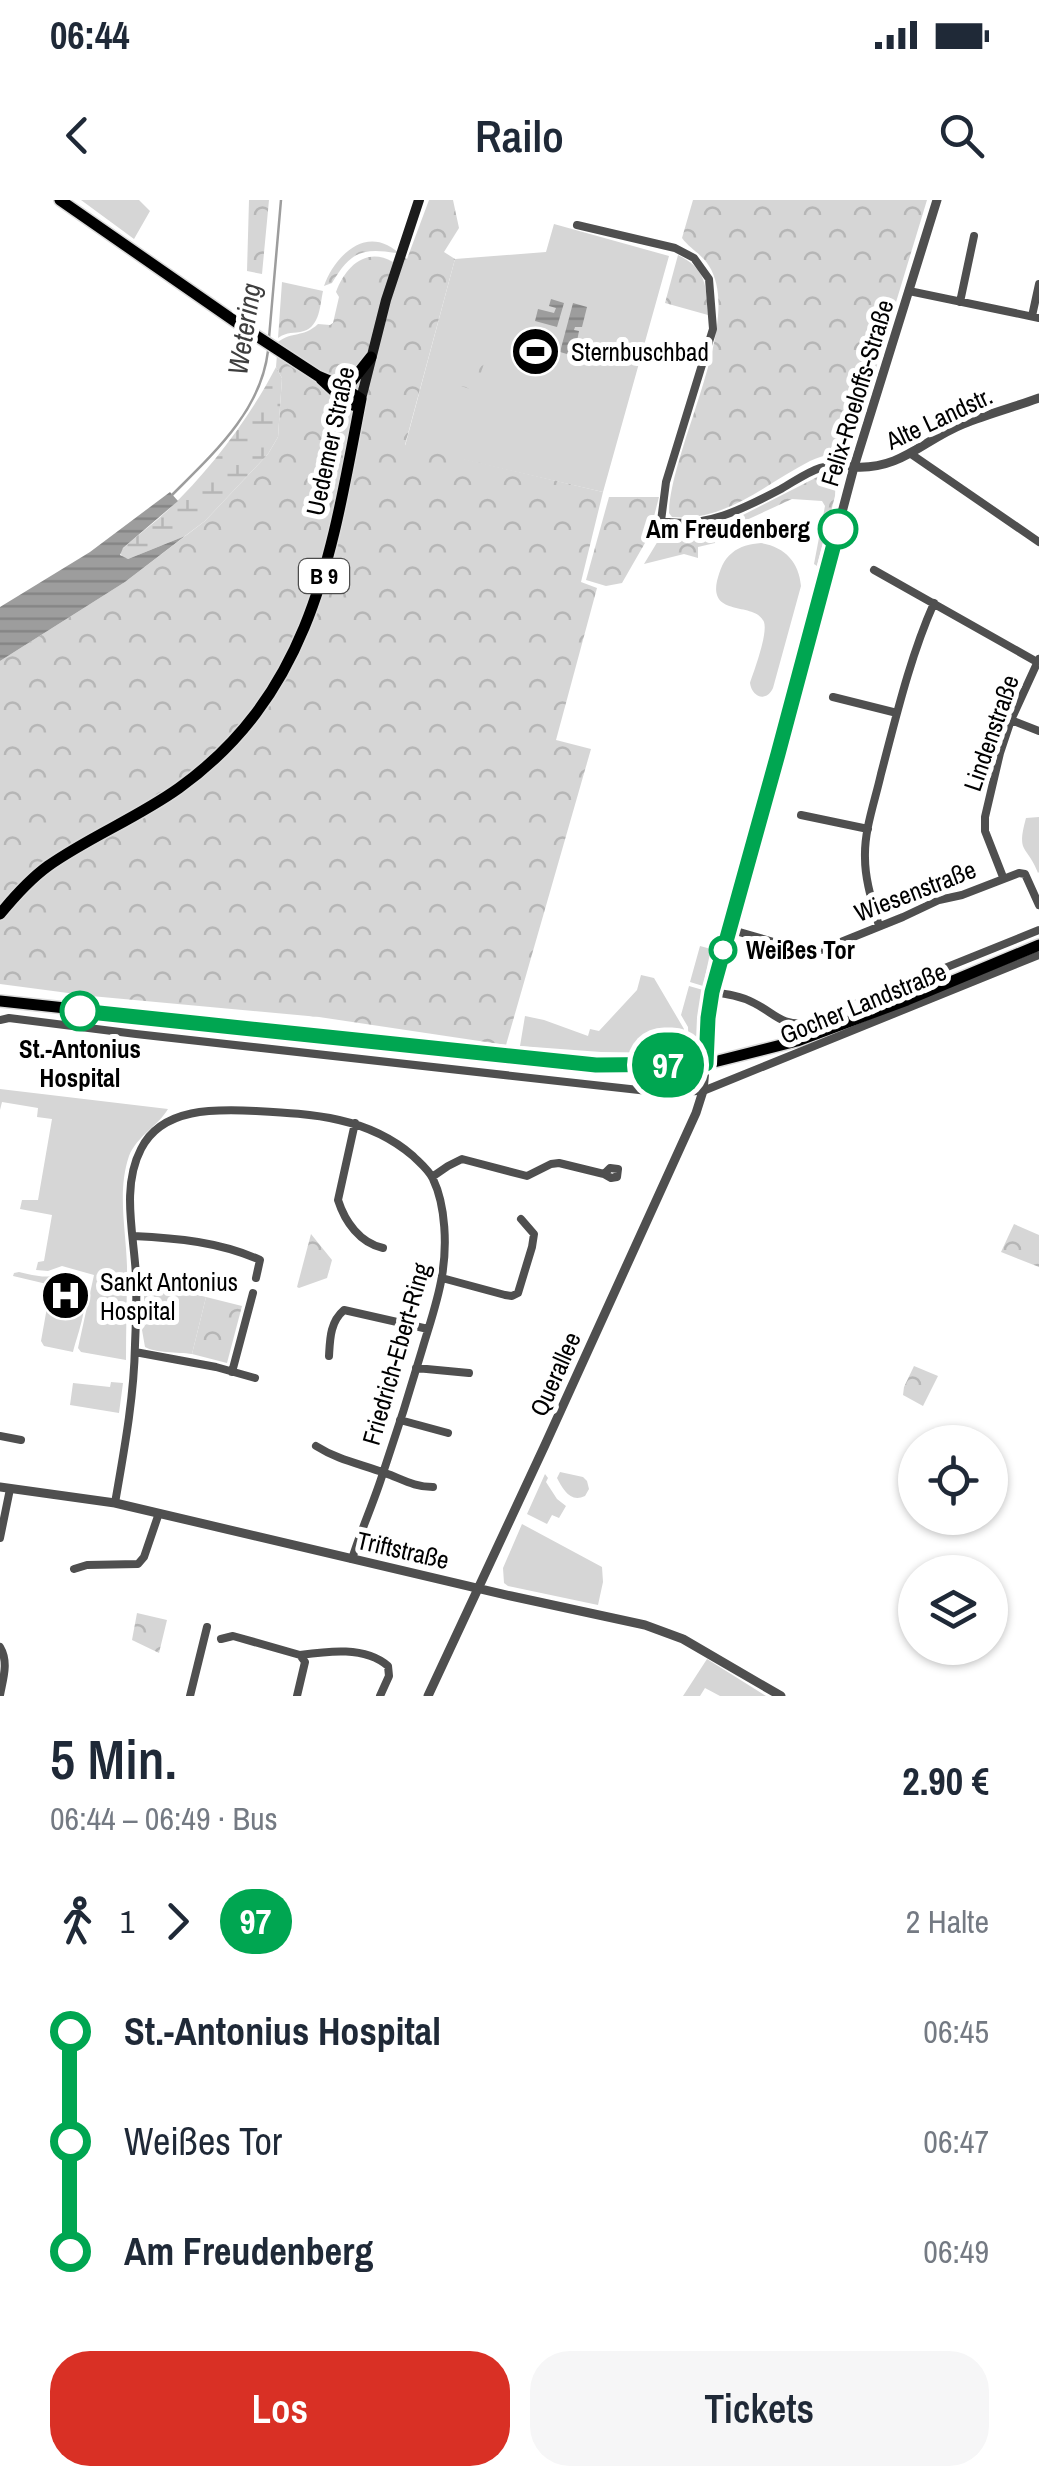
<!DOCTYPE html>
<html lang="de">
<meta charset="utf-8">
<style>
body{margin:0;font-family:"Archivo Narrow",sans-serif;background:#f6f6f7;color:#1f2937;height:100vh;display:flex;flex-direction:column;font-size:38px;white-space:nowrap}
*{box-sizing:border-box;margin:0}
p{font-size:32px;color:#747a83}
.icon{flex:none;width:55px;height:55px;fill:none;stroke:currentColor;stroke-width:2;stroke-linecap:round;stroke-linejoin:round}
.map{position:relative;height:1496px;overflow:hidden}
.details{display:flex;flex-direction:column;background:#fff;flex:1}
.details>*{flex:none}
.badge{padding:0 20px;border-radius:32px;font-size:35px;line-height:65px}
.controls{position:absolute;left:898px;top:1225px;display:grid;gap:20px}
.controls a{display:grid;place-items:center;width:110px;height:110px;border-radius:50%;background:#fff;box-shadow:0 2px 8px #0004;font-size:50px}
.map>.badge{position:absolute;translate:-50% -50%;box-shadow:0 0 0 5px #fff}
.legs{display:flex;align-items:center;gap:15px;height:110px;padding:0 50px;font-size:32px}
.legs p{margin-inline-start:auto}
.overview{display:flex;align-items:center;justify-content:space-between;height:170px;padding:0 50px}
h1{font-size:55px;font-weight:600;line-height:75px}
.action{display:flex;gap:20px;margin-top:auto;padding:20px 50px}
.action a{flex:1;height:115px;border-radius:40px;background:#d93025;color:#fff;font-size:40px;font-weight:600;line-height:115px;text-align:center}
.action a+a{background:#f6f6f7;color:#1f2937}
ul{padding:0 50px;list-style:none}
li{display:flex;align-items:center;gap:35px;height:110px;font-size:38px}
li i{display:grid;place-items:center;width:15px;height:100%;margin:0 12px;background:currentColor}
li i::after{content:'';width:25px;height:25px;margin:-12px;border:8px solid;border-radius:50%;background:#fff}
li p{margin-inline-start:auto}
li:first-child i{background:linear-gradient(#0000 50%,currentColor 0)}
li:last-child i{background:linear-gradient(currentColor 50%,#0000 0)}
.status{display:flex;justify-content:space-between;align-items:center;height:70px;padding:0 50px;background:#fff;direction:ltr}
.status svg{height:28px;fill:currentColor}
header{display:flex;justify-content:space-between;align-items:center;height:130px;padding:0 50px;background:#fff;font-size:45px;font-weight:600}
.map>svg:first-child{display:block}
.green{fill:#d6d6d6}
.forest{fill:url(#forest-crowns)}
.wetland{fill:url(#wetland-marsh)}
.water{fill:url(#water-rules)}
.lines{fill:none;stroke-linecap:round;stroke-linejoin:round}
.stream{stroke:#9d9d9d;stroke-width:2.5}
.primary-casing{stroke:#dbdbdb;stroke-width:14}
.minor{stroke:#4f4f4f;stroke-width:8}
.tertiary{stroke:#4f4f4f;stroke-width:9}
.secondary{stroke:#1c1c1c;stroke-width:10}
.primary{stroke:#000;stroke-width:11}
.line-1-casing{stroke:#fff;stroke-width:22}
.line-1{stroke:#00a651;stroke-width:15}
.stop-1-dot{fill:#fff;stroke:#00a651;stroke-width:5}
.labels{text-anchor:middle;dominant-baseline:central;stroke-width:10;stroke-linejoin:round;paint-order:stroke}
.shield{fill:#fff;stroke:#4c4c4c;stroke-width:2.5}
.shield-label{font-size:22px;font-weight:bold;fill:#000}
.poi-label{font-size:25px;fill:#000;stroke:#fff;text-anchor:start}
.street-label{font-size:25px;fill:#000;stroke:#fff}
.stop-label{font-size:25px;font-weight:bold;fill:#000;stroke:#fff;text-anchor:end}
.water-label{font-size:28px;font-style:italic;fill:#3e3e3e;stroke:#fff}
</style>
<div class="status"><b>06:44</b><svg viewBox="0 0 49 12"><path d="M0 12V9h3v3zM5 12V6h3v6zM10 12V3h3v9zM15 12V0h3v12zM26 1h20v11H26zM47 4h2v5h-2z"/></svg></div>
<header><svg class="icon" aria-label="back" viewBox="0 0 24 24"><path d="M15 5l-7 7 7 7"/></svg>Railo<svg class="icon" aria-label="search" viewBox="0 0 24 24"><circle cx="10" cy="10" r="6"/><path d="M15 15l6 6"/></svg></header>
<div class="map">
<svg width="1039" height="1496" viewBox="0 0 1039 1496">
<defs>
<pattern id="forest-crowns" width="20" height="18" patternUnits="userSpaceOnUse" patternTransform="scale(2.5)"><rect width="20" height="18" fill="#d6d6d6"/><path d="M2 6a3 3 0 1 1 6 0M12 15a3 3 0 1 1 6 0" fill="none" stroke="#b6b6b6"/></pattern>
<pattern id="wetland-marsh" width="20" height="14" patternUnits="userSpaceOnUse" patternTransform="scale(2.5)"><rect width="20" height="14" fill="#d6d6d6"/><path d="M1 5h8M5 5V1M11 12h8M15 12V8" fill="none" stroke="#b6b6b6"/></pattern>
<pattern id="water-rules" width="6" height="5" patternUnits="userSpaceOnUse" patternTransform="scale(2.5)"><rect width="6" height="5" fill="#9d9d9d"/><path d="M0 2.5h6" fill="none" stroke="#858585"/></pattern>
</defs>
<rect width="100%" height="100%" fill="#fff"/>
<path class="green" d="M81,0h58l11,11 -16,28z
M554,24l115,32 -66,236 -198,-46 50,-187 91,-7z
M761,343c24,4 38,19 40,43l-28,102c-6,14 -21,10 -23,-5 4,-12 18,-49 14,-61 -8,-21 -55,-4 -47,-41 3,-11 6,-21 15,-28 8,-7 18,-9 29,-10z
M1039,617v55l-1,1c-11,-29 -22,-18 -12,-55z
M700,746l11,3 -8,37 -13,-4z
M641,775l13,3 30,51v24l-83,-1 -81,-6 5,-30 19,4 44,16 2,-7 9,2 38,-41z
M689,786l14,4 -8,59 -6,4 -1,-26 -7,-12z
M0,889l168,20c-10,17 -31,27 -39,47 -12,35 -3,74 -2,110 0,31 -1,63 -1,94l-45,-8 -3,-4 16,-73 -32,-9 -14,5 -12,-1 2,-8 6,-1 8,-46 -32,-6 2,-9h16l14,-81 -15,-2 1,-9 -36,-6 -2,8z
M19,1072c10,2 23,6 32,4 6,-1 10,-3 16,-2 33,6 11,57 6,78l-29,-6 -3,-5 10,-56 -38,-9 1,-3z
M142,1081l64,16 -14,57c-14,-2 -37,-1 -47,-7l-3,-17 2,-4v-42z
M111,1182l12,1 -4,30 -49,-8 3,-22 37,4z
M560,1272l23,5 4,4 2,8 -4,7c-15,7 -22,-7 -28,-18z
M545,1274l3,4 -2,4 11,17 9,7 -7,12 -7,-3 -5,9 -20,-10z
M522,1324l80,43 1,15 -5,23 -90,-19 -4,-3 -1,-15z
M707,1459l59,37h-46l-15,-8 -5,8h-17z"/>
<path class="forest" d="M249,0h20l-7,74 -15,-3z
M429,0h24l6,28 -15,24 11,7 -50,186 198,47 -22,90 16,6 -41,152 35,9 -85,296 -187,-28 -228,-21 -91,-12v-323l125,-79 80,-61 63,-67 10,-17 4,-59 -6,-11 2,-25c14,-11 25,-4 40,-18l12,1 3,-2 6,-26 -3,-5c9,-25 30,-46 57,-30l3,-9c-35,-6 -46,0 -64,30l-8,3c8,-24 34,-55 63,-41 7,3 14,10 20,14z
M693,0h234l-74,244c-11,10 -29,10 -43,17 -45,23 -84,61 -138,56l-3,-4c2,-66 75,-192 40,-247 -7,-12 -19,-17 -27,-28z
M678,55c29,14 28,31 30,60l-43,-12z
M282,82l41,9c-3,14 -3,35 -19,40 -11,3 -16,0 -26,7z
M463,156l21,7 -8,28 -18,-6z
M825,273h11l-1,23 -18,70 -3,-2 11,-58 -3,-5 -30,-2 -76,35 -1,9 -17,4v11l-14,-4 -40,10 20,-33 52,-6 25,-9z
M609,297h50l-10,39 -27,47 -16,3 -20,-6z
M1014,1024l25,11v32l-38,-15z
M311,1034l21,26 -5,18 -28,10 -2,-1z
M206,1097l36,9 -15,57 -35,-9z
M914,1166l24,10 -15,30 -20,-11 1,-8z
M137,1413l30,7 -8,33 -27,-13z"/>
<path class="wetland" d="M276,167l6,11 -4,59 -10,17 -63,67 -20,15 -57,23 -6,-2 -2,-6c15,-14 32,-26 47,-40 43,-41 82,-92 109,-144z"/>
<path class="water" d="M551,99l13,4 -7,24 -22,-6 3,-12 16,4 2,-5 -7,-2z
M573,103l14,4 -5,20h-7l-1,3 5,1 -5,25 -14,-4z
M170,292l8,9 -55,47 -3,7 8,4 57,-23 -60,46 -125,79v-54l90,-55z"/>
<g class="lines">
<path class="stream" d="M269,138l12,-138
M172,295c41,-41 89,-84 96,-144"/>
<defs>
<path id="primary" d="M321,179l26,24 12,4
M337,184l15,-3 19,-24
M0,714c14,-17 30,-35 48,-48 41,-29 89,-48 131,-78 135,-97 153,-239 182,-389l-24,-15 -19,-8 -72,-47 -186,-129
M0,801l596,64 110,-1 91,-23 110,-41 132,-55"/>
</defs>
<use href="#primary" class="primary-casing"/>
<path class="minor" d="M577,25l98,23 19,10 15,21 4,50 -47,153 -5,39c44,8 82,-12 120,-32 26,-15 41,-29 73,-22
M909,91l130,27
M960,102l14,-66
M1032,116l7,-32
M911,254l128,88
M874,370l163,92
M833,497l64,16
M1011,520l28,11
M801,615l67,14
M1003,677l-18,-46v-14l15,-64 11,-33 28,-61
M879,726c-6,-22 -14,-45 -14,-68 -1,-28 10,-57 16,-84 15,-57 29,-117 53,-171
M729,729l72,21h20l82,-33 36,-17 23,-5 57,-22 6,1 14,31
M712,792c15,2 29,4 42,11 22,11 26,23 54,20l231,-93
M0,820l9,-2 127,16 521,58 46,-1 336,-136
M355,923l-17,77c7,22 22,43 45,48
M610,968l8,1 -1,8 -6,1 -7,-4z
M432,977l16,-11 14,-7 65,17 24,-12 8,-1 45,11
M133,1036c44,2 87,6 127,24l-4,18
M442,1078l63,17 7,1 6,-3 14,-46 2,-13 -13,-15
M135,1152l81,15 39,11
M329,1156c1,-17 1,-34 15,-46l84,19
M416,1168l53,5
M232,1172l21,-79
M400,1220l48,13
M0,1236l21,4
M316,1246c22,14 45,18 69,27 17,6 29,14 48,14
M115,1303c9,-52 19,-105 20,-158 1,-23 2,-46 1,-69 -2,-41 -15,-89 5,-127 21,-42 75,-40 115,-38 57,3 112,6 157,45 7,7 16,14 20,23 13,27 14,68 9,97 -4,25 -13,50 -20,74 -12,41 -25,82 -39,123 -9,29 -22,57 -31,86
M0,1338l10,-49
M74,1369l13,-4 51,-1 6,-7 15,-44
M221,1439l12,-3 67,19
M0,1447c9,15 3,32 0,48
M190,1496l17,-69
M297,1496l8,-34 -5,-7c28,-4 65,-9 88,11l1,10 -9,20"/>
<path class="tertiary" d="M854,267c47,3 69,-27 109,-43 25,-10 51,-17 76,-26
M0,1287l115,16 396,93 134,29 38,14 98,57
M428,1496l117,-251 151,-332 7,-22 8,-89 12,-52 55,-196 76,-287 83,-267"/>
<path class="secondary" d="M361,199l25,-99 33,-100"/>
<use href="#primary" class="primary"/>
</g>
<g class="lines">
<defs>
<path id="line-1" d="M80,811l516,54 110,-1 2,-46 4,-26 66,-238 60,-225"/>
</defs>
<use href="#line-1" class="line-1-casing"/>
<use href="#line-1" class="line-1"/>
</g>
<defs>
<symbol id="stadium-disc" viewBox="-11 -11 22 22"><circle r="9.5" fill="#000" stroke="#fff"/><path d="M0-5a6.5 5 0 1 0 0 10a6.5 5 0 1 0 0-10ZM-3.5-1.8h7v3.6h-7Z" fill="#fff"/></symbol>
<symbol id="hospital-disc" viewBox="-11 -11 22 22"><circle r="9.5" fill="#000" stroke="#fff"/><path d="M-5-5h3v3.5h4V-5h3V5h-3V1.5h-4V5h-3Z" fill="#fff"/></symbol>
</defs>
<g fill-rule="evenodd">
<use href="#stadium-disc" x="508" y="124" width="55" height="55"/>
<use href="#hospital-disc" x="38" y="1068" width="55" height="55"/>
</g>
<g class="stop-1-dot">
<circle cx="838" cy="329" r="18"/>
<circle cx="723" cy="750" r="12"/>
<circle cx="80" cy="811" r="18"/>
</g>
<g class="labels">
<rect class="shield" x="299" y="359" width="50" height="34" rx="8"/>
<g class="shield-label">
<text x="324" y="376">B 9</text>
</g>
<g class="poi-label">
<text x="571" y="152">Sternbuschbad</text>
<text x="100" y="1082">Sankt Antonius<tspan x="100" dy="29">Hospital</tspan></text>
</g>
<g class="street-label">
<text transform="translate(857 193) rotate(-73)">Felix-Roeloffs-Straße</text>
<text transform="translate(939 218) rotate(-25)">Alte Landstr.</text>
<text transform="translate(330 241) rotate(-78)">Uedemer Straße</text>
<text transform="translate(991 533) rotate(-71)">Lindenstraße</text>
<text transform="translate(915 691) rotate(-21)">Wiesenstraße</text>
<text transform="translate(863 803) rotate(-22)">Gocher Landstraße</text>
<text transform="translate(396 1154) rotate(-74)">Friedrich-Ebert-Ring</text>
<text transform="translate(555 1174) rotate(-66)">Querallee</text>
<text transform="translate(403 1350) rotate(13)">Triftstraße</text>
</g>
<g class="stop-label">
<text x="810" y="329">Am Freudenberg</text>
<text x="746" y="750" text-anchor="start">Weißes Tor</text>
<text x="80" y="849" text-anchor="middle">St.-Antonius<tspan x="80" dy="29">Hospital</tspan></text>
</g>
<g class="water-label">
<text transform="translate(244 129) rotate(-81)">Wetering</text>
</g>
</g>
</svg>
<div class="controls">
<a><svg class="icon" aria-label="locate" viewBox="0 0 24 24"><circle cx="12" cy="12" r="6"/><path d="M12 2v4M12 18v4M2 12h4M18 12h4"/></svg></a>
<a><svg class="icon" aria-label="layers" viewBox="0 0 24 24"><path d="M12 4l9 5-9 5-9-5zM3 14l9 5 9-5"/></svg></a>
</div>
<b class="badge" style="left:668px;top:865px;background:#00a651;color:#fff">97</b>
</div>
<section class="details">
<div class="overview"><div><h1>5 Min.</h1><p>06:44 – 06:49 · Bus</p></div><b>2.90 €</b></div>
<div class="legs"><svg class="icon" aria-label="walk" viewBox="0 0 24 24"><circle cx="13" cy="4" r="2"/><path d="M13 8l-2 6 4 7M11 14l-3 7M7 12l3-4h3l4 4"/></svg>1<svg class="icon" aria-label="forward" viewBox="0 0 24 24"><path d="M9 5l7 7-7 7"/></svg><b class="badge" style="background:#00a651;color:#fff">97</b><p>2 Halte</p></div>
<ul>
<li><i style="color:#00a651"></i><b>St.-Antonius Hospital</b><p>06:45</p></li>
<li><i style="color:#00a651"></i><span>Weißes Tor</span><p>06:47</p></li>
<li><i style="color:#00a651"></i><b>Am Freudenberg</b><p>06:49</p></li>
</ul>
<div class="action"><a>Los</a><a>Tickets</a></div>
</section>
